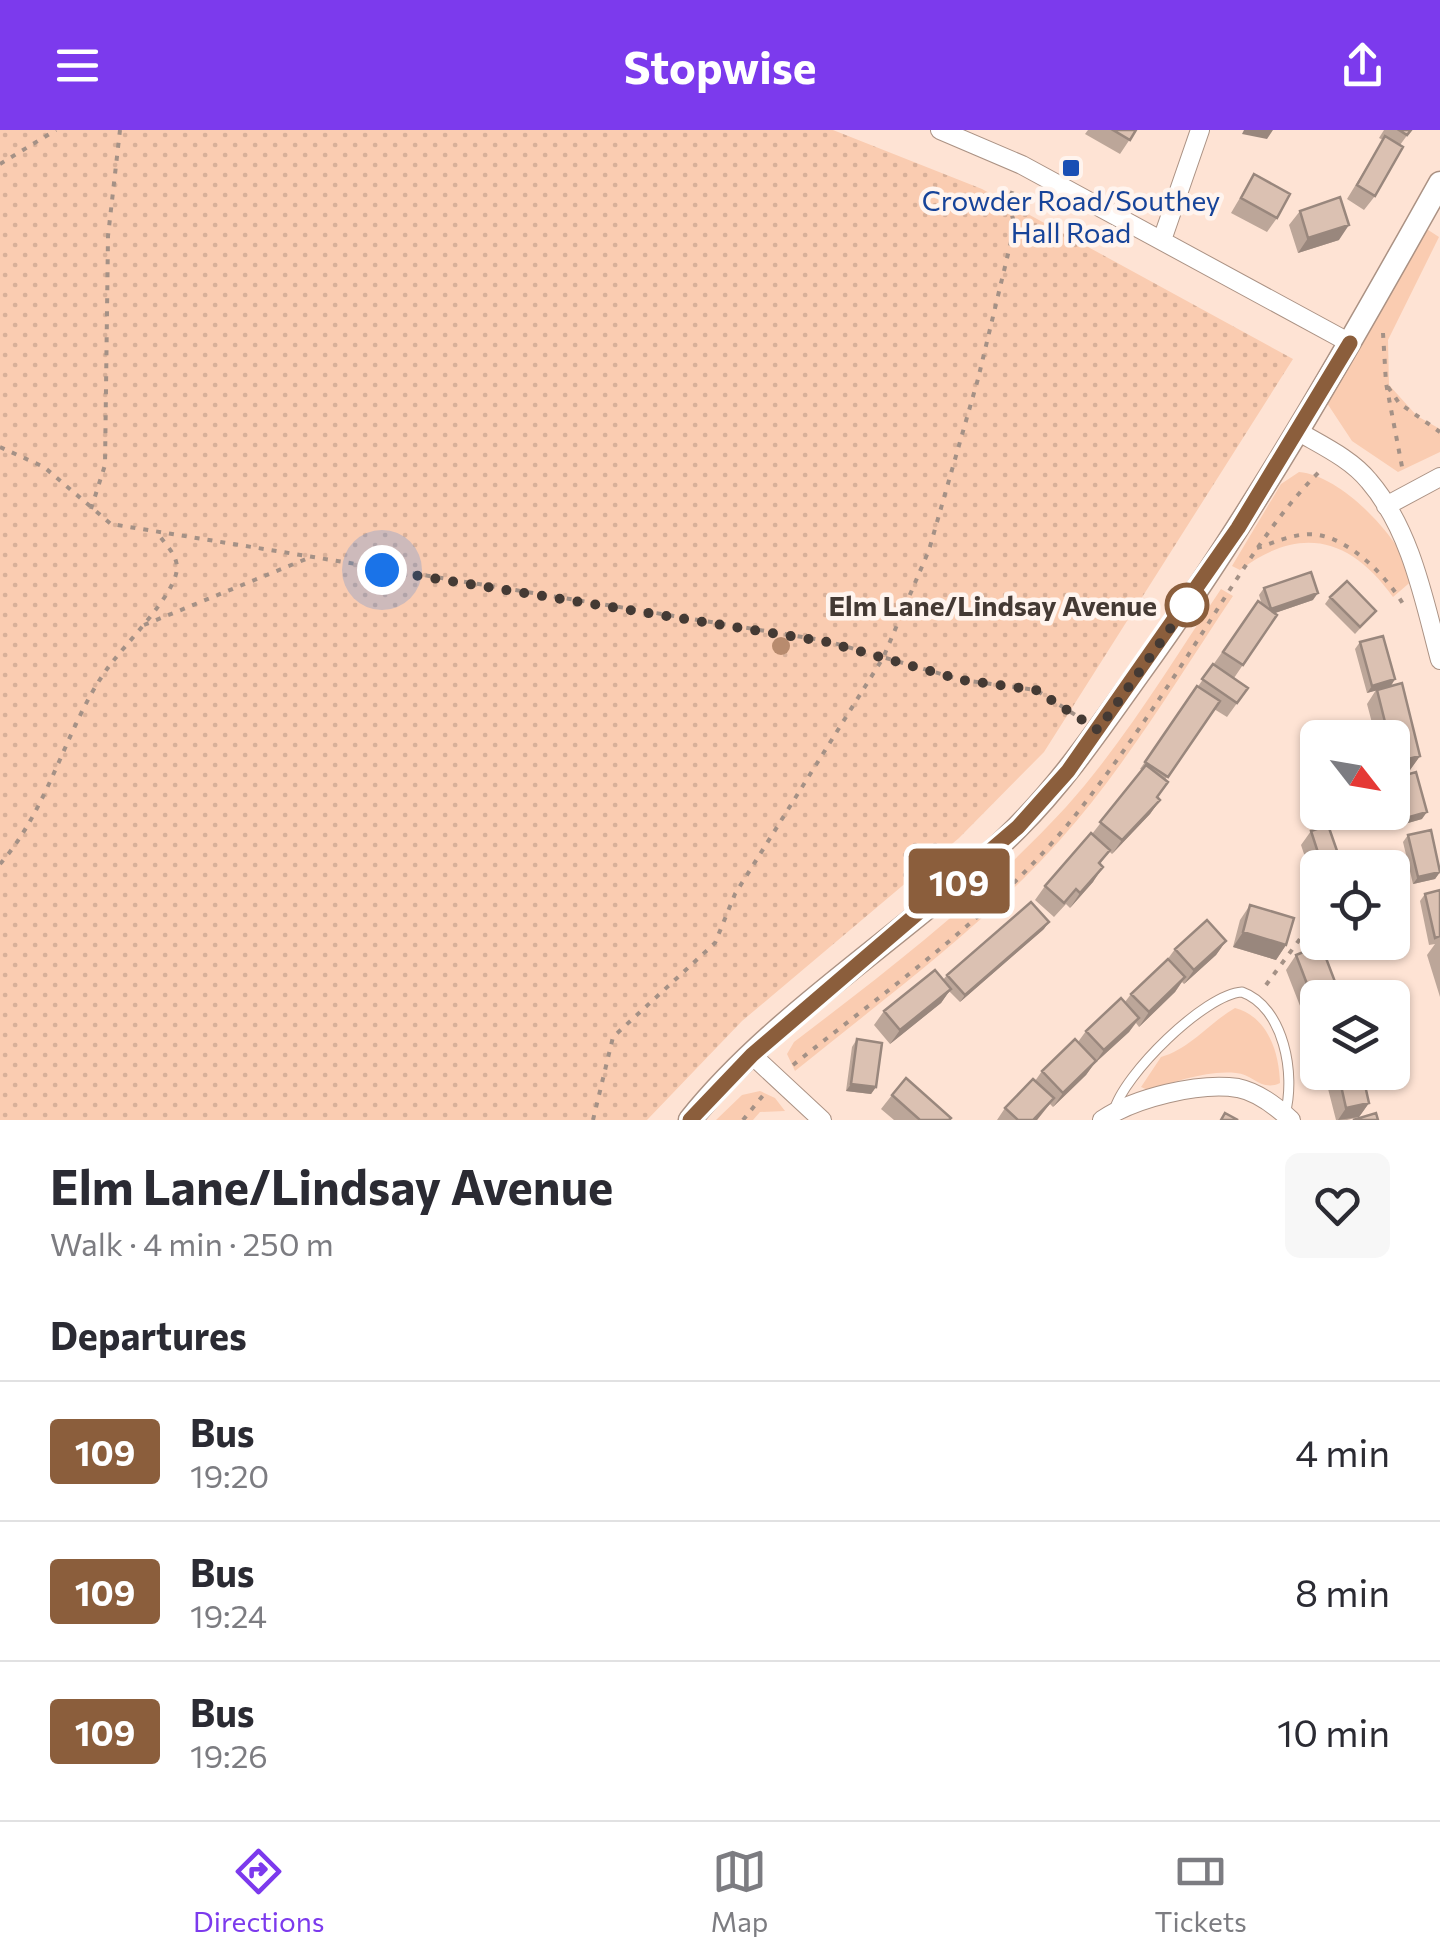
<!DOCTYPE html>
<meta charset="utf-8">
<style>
body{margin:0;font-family:Commissioner,sans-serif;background:#f7f7f7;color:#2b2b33;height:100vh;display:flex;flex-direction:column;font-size:38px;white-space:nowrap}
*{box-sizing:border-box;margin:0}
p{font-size:32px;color:#7c7c81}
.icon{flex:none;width:55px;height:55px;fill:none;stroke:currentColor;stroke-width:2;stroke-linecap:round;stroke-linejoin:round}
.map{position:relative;height:990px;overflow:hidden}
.drawer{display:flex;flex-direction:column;background:#fff;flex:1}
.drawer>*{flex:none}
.badge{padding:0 20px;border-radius:8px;font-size:35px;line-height:65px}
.needle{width:65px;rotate:121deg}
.buttons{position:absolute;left:1300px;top:590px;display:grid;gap:20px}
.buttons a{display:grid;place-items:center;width:110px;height:110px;border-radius:15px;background:#fff;box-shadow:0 2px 8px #0004;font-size:50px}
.you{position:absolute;width:50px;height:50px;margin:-25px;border:8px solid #fff;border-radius:50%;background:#1a73e8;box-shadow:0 0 0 15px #1a73e833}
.map>.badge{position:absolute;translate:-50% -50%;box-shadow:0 0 0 5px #fff}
h2{padding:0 50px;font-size:38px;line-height:90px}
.round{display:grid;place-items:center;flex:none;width:105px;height:105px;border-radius:15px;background:#f7f7f7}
.summary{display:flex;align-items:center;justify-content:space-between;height:170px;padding:0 50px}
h1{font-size:48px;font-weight:700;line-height:75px}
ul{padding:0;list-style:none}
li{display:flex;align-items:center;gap:30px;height:140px;padding:0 50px;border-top:2px solid #e1e1e2}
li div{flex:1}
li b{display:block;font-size:38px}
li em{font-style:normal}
li .badge{min-width:110px;font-weight:700;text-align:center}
header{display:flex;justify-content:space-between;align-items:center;height:130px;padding:0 50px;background:#7c3aed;color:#fff;font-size:45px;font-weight:700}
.tabs{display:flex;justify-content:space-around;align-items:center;height:140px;border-top:2px solid #e1e1e2;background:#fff;font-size:28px;color:#7c7c81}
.tabs a{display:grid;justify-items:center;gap:5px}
.tabs .selected{color:#7c3aed}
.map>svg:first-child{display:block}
.grass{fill:#faccb1}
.park{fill:url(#park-dots)}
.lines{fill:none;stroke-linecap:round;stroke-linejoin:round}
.service-casing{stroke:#ab9284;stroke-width:11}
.minor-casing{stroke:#ab9284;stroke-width:20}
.tertiary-casing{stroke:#ab9284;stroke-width:25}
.path{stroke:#a49186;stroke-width:4;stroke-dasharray:5 8;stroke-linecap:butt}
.service{stroke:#fff;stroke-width:9}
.minor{stroke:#fff;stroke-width:18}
.tertiary{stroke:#fff;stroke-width:22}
.tree{fill:#b88b6e}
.wall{fill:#bca699}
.shaded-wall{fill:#99877d}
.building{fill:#dbc1b2;stroke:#99877d;stroke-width:2.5}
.line-casing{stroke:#fff;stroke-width:22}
.line{stroke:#8b5e3c;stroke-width:15}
.walk{stroke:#443a34;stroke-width:10;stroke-dasharray:0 18}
.transit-dot{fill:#1a4fb4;stroke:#fff4ee;stroke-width:4}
.stop-dot{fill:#fff;stroke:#8b5e3c;stroke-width:5}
.labels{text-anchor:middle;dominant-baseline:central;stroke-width:9;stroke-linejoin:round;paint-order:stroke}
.transit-label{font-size:28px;fill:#164399;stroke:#fff4ee}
.stop-label{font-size:28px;font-weight:bold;fill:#443a34;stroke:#fff4ee;text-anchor:end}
</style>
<header><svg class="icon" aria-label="menu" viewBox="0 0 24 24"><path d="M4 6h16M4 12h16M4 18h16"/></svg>Stopwise<svg class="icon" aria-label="share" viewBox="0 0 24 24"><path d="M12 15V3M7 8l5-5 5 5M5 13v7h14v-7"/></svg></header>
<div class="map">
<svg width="1440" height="990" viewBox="0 0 1440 990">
<defs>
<pattern id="park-dots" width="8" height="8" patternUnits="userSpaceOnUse" patternTransform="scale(2.5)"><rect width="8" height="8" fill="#faccb1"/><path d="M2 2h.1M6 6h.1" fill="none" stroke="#d8b099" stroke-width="1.8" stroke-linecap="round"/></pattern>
</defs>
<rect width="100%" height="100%" fill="#fee3d4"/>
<path class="grass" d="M1419,94l20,13 -51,103 1,45 28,31 23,13v23l-42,20 -46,-31 -31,-47z
M1299,342c44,4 101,66 115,107l-21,18c-43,-60 -93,-72 -153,-27l-8,-4 49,-82z
M1221,459l12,7c-55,82 -107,170 -173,244 -78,88 -174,157 -265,231l-8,-17 7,-12c96,-73 190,-146 272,-235 59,-66 106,-145 155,-218z
M1235,878c33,9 44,44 45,75 -19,9 -27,-9 -44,-10 -30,-3 -60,9 -88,17l-7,-3 20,-30c29,-8 48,-34 74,-49z
M760,961l15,7 10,13 -25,1 -7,8h-37l26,-25z"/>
<path class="park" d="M0,0h833l149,59 311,170 -249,393 -85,86 -217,183 -95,99h-647z"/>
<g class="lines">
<defs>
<path id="service" d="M1114,981c9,-36 91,-117 128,-119 42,15 54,83 43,122"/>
<path id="minor" d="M940,0l82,35 328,178
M1162,110l38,-110
M1299,302c24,14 52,27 70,49 42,49 55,119 71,179
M1386,376l54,-29
M752,925l70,65
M1102,990c32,-22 97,-38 136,-32 20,4 39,19 53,32"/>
<path id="tertiary" d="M690,990c87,-109 227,-192 327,-292 47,-47 84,-102 122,-155 113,-156 207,-322 301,-490"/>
</defs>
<use href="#service" class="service-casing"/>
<use href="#minor" class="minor-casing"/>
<use href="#tertiary" class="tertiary-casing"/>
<path class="path" d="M0,34l56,-34
M1383,203l3,50 17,89
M1388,257l11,16 41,29
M0,317l44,20 67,57 716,117 135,39 74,10 41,26
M91,379l14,-44 3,-229 12,-106
M1257,418c19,-6 42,-17 62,-13 33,6 68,42 84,69
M144,495l162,-66
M0,734c50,-57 66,-138 107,-195 16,-23 69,-74 70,-101 0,-13 -11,-23 -18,-33
M1266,855l45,-61 -9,-33
M793,935c99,-79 210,-156 288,-257 53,-68 100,-141 146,-214 30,-46 57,-88 96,-126
M593,990l20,-83 102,-94 20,-49 148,-236 46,-108 49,-171 37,-154 -7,-22 6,-16
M743,990l22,-27"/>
<use href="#service" class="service"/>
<use href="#minor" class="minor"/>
<use href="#tertiary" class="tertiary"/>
</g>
<circle class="tree" cx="781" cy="516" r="9"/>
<path class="wall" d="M1088,0h48l-16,24 -35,-20z
M1384,0h27l-11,15 -25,51 -11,14 -17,-11 36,-59 -4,-2z
M1254,44l23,44 -10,14 -36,-19z
M1300,81l39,29 -41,13 -9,-28z
M1264,458l49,12 -38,13 2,2 -43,63 14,10 -21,29 -13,-8 -49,71 -7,17 2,3 -10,14 -38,40 -3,-3 -9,13 -7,18 -23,26 -4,-4 -12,13 -19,-17 10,-14 47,-52 50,-64 -2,-1 118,-168 4,4 -3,-10z
M1330,467l46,14 -21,23 -30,-30z
M1360,512l35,37 -4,7 29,70 -10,14 -18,5v-37h-16l-9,-34 9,-14 -9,3 -12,-44z
M1395,648l27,41 -21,6 -9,-32v-11z
M1311,701l32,37h-25v22h-2l-15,-45z
M1408,705l32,37 -5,7 -22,5 -10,-42z
M1440,760v107l-13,-42 8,-11 -6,1 -9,-44 5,-7z
M1250,775l36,40 -10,15 -43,-13 7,-27z
M1044,799l-84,73 -11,-11 -8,12 -51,41 -16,-19 10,-14 59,-31 4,-5z
M1226,811l-10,14 -32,29 -2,-2 -7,10 -36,35 -3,-4 -7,9 -35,32 -8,11 -33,32 -3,-3 -13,16h-40l8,-12 30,-27 7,-10 36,-29 8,-11 39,-29 6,-8 36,-34 8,-11z
M1296,825l41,32 -8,11h-11l-16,13 -16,-41z
M1318,879v48l-10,-35z
M857,909l19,48 -5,7 -25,-3 6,-44z
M1329,942h33l7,31 -10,14 -12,3h-11l-11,-43z
M892,965l57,25h-55l-13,-11z"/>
<path class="shaded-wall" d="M1244,0h29l-6,9 -25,-5z
M1349,95l-10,15 -41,13 10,-15z
M1318,463l-5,7 -47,16 5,-7z
M1395,549l-5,8 -23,6 5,-7z
M1420,626l-10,14 -18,5v-8l4,-5z
M1160,670l-10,14 -38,40 10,-14z
M1427,682l-5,7 -21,6 5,-7z
M1103,737l-10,15 -23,26 10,-15z
M1440,742l-5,7 -22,5 5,-7z
M1049,792l-5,7 -84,73 5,-7z
M1243,802l43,13 -10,15 -43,-13z
M1226,811l-10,14 -32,29 10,-14z
M1185,847l-10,15 -36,35 10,-15z
M1337,857l-8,11h-11v7l-16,6 10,-14z
M951,859l-10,14 -51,41 10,-14z
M1139,888l-10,14 -35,32 10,-14z
M1096,931l-10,14 -33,32 10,-14z
M851,954l25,3 -5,7 -25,-3z
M1054,968l-17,22h-4z
M1369,973l-10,14 -21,3 8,-12z"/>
<path class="building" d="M1113,0h23l-6,10z
M1399,0h12l-4,5z
M1385,6l18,11 -28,49 -18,-11z
M1254,44l36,20 -13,24 -36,-20z
M1340,67l9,28 -41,13 -8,-27z
M1311,442l7,21 -47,16 -7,-21z
M1347,451l29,30 -16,16 -30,-30z
M1258,471l19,14 -34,50 -20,-13z
M1383,506l12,43 -23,7 -12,-44z
M1213,534l35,24 -11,15 -35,-24z
M1402,553l18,73 -24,6 -4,-12v-12h-3l-12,-48z
M1197,556l23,15 -52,76 -23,-15z
M1146,635l22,17 -11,15 3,3 -38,40 -22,-18z
M1416,642l11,40 -21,6 -11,-40z
M1328,695l15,43h-20l-12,-37z
M1431,700l9,42 -22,5 -10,-42z
M1091,703l19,17 -11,13 4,4 -23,26 -4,-4 -12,14 -19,-17z
M1440,760v46l-5,2 -10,-44z
M1031,772l18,20 -84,73 -18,-20z
M1250,775l44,13 -8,27 -43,-13z
M1207,790l19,21 -32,29 -19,-21z
M1321,815l16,42 -25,10 -16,-42z
M1168,829l17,18 -36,35 -18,-18z
M935,840l16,19 -51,41 -16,-19z
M1121,868l18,20 -35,32 -18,-19z
M857,909l25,4 -6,44 -25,-3z
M1075,909l21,22 -33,32 -21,-22z
M1338,942h24l7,31 -23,5z
M906,948l45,40 -2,2h-29l-28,-25z
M1033,949l21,19 -21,22h-15l-13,-12z
M1225,983l13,7h-17z
M1376,983l2,7h-25z"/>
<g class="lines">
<defs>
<path id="line" d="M690,990l62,-65 266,-228 50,-56 170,-243 112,-185"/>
</defs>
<use href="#line" class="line-casing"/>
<use href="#line" class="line"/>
<path class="walk" d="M382,440l445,72 135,38 74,10 62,40 89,-125"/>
</g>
<rect class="transit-dot" x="1061" y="28" width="20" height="20" rx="5"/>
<circle class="stop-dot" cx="1187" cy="475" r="20"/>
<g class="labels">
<g class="transit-label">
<text x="1071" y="70">Crowder Road/Southey<tspan x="1071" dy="32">Hall Road</tspan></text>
</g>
<g class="stop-label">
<text x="1157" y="475">Elm Lane/Lindsay Avenue</text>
</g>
</g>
</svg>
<div class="buttons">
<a><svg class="needle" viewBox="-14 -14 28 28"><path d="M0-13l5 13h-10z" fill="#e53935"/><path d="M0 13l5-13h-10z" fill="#7c7c81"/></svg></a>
<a><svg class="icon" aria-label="locate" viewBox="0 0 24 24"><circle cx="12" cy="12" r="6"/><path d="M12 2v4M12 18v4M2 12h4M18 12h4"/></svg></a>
<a><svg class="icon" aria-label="layers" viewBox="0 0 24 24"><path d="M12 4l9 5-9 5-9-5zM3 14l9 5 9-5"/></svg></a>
</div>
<div class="you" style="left:382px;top:440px"></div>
<b class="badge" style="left:959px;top:751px;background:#8b5e3c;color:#fff">109</b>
</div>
<section class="drawer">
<div class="summary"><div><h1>Elm Lane/Lindsay Avenue</h1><p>Walk · 4 min · 250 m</p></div><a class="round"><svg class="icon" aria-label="heart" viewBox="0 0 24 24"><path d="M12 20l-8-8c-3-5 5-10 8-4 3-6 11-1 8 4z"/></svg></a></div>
<h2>Departures</h2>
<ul>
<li><span class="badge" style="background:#8b5e3c;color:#fff">109</span><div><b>Bus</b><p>19:20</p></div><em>4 min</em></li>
<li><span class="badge" style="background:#8b5e3c;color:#fff">109</span><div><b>Bus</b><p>19:24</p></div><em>8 min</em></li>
<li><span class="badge" style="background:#8b5e3c;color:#fff">109</span><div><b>Bus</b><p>19:26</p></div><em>10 min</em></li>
</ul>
</section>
<nav class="tabs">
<a class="selected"><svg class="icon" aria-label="directions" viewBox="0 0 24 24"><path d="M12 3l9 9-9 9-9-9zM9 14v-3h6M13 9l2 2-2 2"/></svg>Directions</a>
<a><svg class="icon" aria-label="map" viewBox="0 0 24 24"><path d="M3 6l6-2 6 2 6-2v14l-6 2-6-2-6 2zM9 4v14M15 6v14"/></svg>Map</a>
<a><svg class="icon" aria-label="tickets" viewBox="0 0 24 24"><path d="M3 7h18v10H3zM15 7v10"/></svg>Tickets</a>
</nav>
